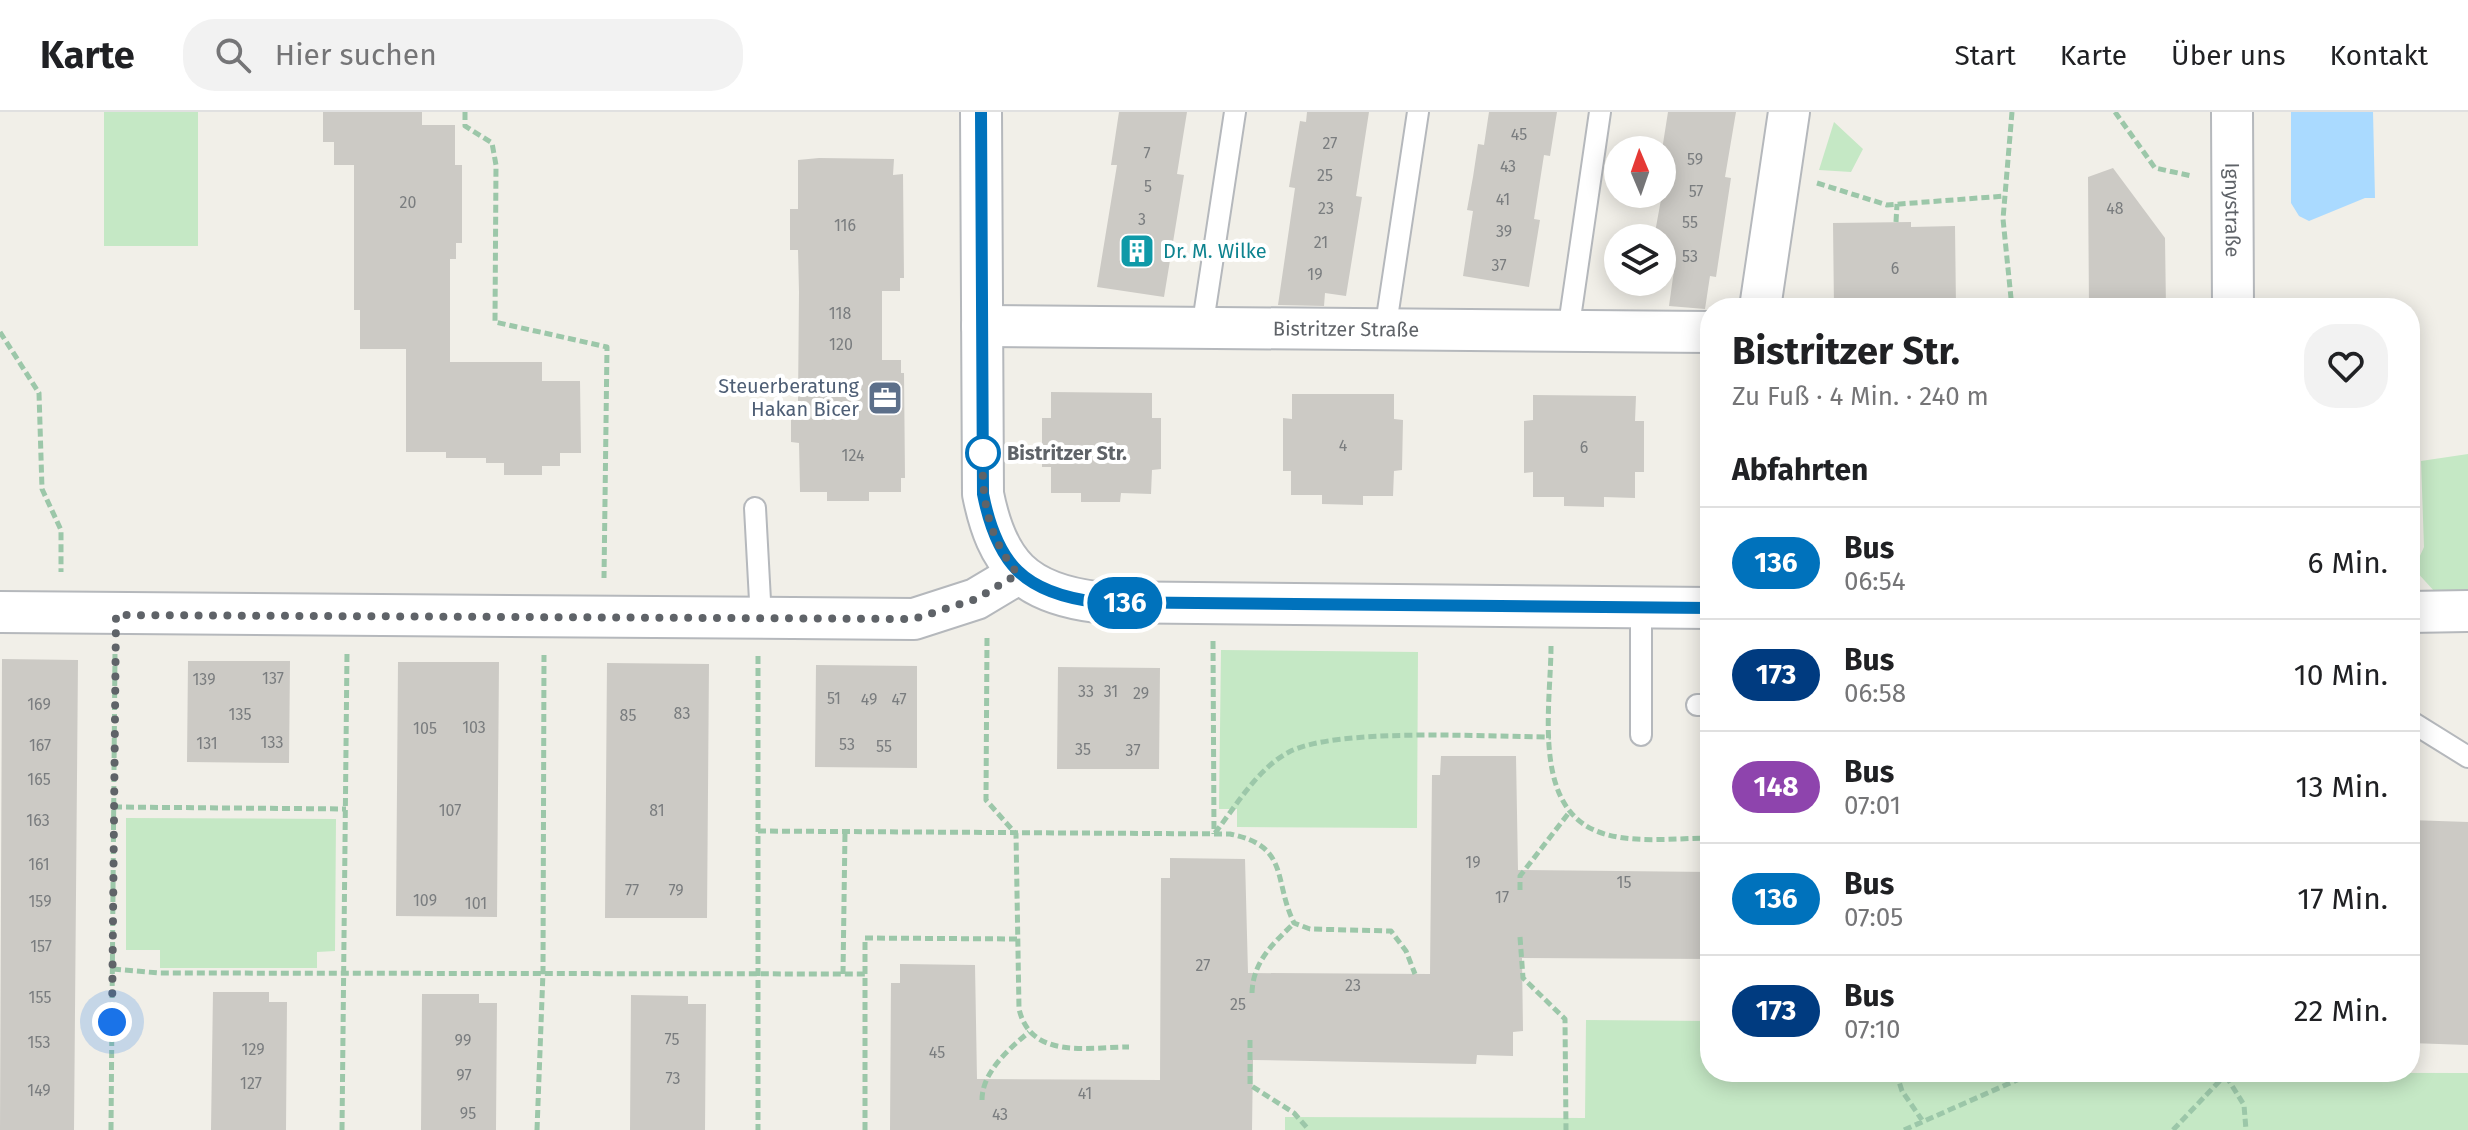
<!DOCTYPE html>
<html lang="de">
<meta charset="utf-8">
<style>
body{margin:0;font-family:"Fira Sans",sans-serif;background:#f2f2f2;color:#202124;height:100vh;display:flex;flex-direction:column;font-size:30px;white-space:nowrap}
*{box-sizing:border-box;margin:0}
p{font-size:26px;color:#757577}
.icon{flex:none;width:44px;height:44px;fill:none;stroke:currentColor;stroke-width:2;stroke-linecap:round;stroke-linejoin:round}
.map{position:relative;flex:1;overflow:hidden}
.sheet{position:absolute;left:1700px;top:186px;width:720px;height:784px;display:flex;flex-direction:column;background:#fff;border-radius:32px;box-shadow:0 4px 20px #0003}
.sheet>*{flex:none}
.badge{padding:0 16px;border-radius:26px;font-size:28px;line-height:52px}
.needle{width:52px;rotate:358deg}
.tools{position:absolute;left:1604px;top:24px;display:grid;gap:16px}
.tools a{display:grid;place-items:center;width:72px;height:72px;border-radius:50%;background:#fff;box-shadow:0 4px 20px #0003;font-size:40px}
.you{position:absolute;width:40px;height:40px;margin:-20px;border:6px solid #fff;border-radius:50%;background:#1a73e8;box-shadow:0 0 0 12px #1a73e833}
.map>.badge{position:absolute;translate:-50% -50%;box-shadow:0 0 0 4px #fff}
h2{padding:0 32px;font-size:30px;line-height:72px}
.round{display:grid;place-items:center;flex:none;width:84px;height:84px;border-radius:32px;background:#f2f2f2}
.head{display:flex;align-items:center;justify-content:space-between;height:136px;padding:0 32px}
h1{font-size:38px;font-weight:700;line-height:60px}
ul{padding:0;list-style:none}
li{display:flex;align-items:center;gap:24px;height:112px;padding:0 32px;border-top:2px solid #e0e0e0}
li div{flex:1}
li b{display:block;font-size:30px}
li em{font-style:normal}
li .badge{min-width:88px;font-weight:700;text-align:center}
header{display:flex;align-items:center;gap:48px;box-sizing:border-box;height:112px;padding:0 40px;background:#fff;border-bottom:2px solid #e0e0e0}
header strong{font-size:38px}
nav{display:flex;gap:44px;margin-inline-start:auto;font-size:28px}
.search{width:560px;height:72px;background:#f2f2f2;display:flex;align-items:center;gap:20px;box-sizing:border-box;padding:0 28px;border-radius:32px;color:#757577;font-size:30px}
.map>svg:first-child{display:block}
.green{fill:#c5e8c5}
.water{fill:#aadaff}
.building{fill:#cccac5}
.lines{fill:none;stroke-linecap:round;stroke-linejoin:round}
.service-casing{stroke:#b5b8bc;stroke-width:24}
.minor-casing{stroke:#b5b8bc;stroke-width:44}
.path{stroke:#9cc7a9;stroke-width:5;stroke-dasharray:8 4;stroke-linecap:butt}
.service{stroke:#fff;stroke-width:20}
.minor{stroke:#fff;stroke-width:40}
.line-casing{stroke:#fff;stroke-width:18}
.line{stroke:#0072bc;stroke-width:12}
.walk{stroke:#5f6368;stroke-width:8;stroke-dasharray:0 14.4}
.stop-dot{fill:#fff;stroke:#0072bc;stroke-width:4}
.labels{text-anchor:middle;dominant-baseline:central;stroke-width:8;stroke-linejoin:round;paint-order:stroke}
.number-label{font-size:16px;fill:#7a7d7f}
.street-label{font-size:20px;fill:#5f6368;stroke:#fff}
.culture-label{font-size:20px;fill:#0d838f;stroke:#fff;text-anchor:start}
.service-label{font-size:20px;fill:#4e5e75;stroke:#fff;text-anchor:end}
.stop-label{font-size:20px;font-weight:bold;fill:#5f6368;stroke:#fff;text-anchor:start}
</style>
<header>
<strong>Karte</strong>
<div class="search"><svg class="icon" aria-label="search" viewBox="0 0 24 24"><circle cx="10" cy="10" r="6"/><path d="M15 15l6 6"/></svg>Hier suchen</div>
<nav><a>Start</a><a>Karte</a><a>Über uns</a><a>Kontakt</a></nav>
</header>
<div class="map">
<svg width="2468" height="1018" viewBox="0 0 2468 1018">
<rect width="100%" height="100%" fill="#f1efe8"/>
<path class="green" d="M104,0h94v134h-94z
M1834,10l29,27 -12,23 -32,-2z
M2468,342v174l-54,-59 10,-22 -3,-86z
M1221,538l197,2 -1,176 -180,-1v-18h-18z
M126,706l210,1 -1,132 -18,1v16h-157v-18h-34z
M1586,908l124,1v51l758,1v57h-1183v-13l300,1z"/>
<path class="water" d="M2291,0h82l2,86h-10l-56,23 -10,-5 -8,-13z"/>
<path class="building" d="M323,0h99v13h33v40h7v78h-6v16h-6v103h92v19h38l1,72h-21v13h-18v9h-38v-12h-18v-5h-40v-6h-40v-103h-46v-39h-6v-145h-20v-23h-11z
M1119,0h68l-10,62 7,1 -20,122 -67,-10 20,-122h-6z
M1307,0h62l-13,84 6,1 -16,99 -21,-3 -1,13 -46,-1 17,-117 -6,-1 11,-66 6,1z
M1489,0h68l-7,44 -6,-1 -10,64 6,1 -11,67 -66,-11 10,-65 -6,-1 6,-33 5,-33 6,1z
M1668,0h68l-11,65 6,1 -15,99 -6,-1 -5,33 -36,-3 5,-36 -12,-2v-30h-8l8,-44v-44z
M819,46l75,1 -1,16 10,-1 1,104h-4v13h-18v69h19v13h3l1,105h-4v14h-32v9h-42v-9h-27l-1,-49 -8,-1v-40h7l1,-110 -1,-42h-8v-41h8v-49z
M2113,56l52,70 1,70h-77l-1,-131z
M1911,110v5l44,-1 1,82h-122l-1,-85z
M1051,280l101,1v25h9v51l-9,1 -1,24 -30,-1 -1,9h-39v-9h-30v-26h-9v-49h9z
M1292,282h102v25l9,1 -1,50 -8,1 -1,25h-30v9l-41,-1v-9h-31v-24h-8v-53l9,1z
M1533,283l103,1 -1,25h9v51h-9v26l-31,-1v10l-40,-1v-9h-31v-25l-9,1v-52l9,-1z
M2,547l76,1 -4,470h-74z
M188,549h102l-1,102 -102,-1z
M398,550h101l-2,255 -101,-1z
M607,551l102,1 -2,254h-102z
M816,553l101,1v102l-102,-1z
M1058,555l102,1 -1,101h-102z
M1441,644h75l2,114 192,2v87l-188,-1 1,73 -10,1v24l-36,-1 -1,9 -223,-4 -1,70h-362l1,-147h9v-19l75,1 2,114 183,1 1,-202h9v-20l75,1 3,114 182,1 2,-199h8z
M2410,708l58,2v223l-58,-2z
M213,880h56v10h18l-1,128h-75z
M422,882h57v9h18l-1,127h-75z
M631,883l57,1v8h18l-1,126h-75z"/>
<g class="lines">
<defs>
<path id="service" d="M1202,217l33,-217
M1385,219l33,-219
M1568,220l32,-220
M755,396l6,111
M1697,593h13
M2410,609l58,36
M1641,623v-128"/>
<g id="minor">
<path d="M981,0l2,382c14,70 41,99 113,108l614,6"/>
<path id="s1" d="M2232,0l1,196"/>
<path d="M1760,196l29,-196"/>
<path id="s2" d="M982,214l728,6"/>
<path d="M0,500l914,7 62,-20 42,-25"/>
<path d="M2410,500l58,-1"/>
</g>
</defs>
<use href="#service" class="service-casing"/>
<use href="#minor" class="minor-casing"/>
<path class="path" d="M465,0v14l27,17 4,22 -1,157 112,25 -3,231
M2012,0l-9,107 9,89
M2115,0l40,56 37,8
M1817,71l70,22 118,-9
M1896,110l1,-18
M0,220l39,61 3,96 19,41v42
M987,526l-1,162 30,34 3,175c12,51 69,38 110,38
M1213,529l1,193
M1551,534c0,57 -19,156 43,184 33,15 81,8 116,8
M758,544v474
M114,695l232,2
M758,719l472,3c60,12 43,46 64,89l16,6 81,2 15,20 9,23
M1215,721c21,-27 42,-64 74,-81 48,-25 201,-15 262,-15
M1520,778v-14l48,-62
M1520,825l3,41 42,41 1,111
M113,857l46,4 706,1
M843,862l2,-142
M1252,881c1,-32 21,-49 42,-70
M1250,928v45l44,28 15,17
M1896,960l6,19 20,29
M2226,964l18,29 2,25
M982,988c0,-28 27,-51 47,-68
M111,1018l4,-478
M342,1018l5,-477
M537,1018l6,-158 1,-317
M865,1018v-192l153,1
M1904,1018l131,-58
M2173,1018l55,-58"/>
<use href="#service" class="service"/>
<use href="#minor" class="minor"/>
</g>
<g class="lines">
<defs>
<path id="line" d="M981,0l2,382c14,70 41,99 113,108l614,6"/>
</defs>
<use href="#line" class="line-casing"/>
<use href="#line" class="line"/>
<path class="walk" d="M112,910l4,-407 798,4 62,-20 42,-25c-30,-36 -37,-76 -35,-121"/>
</g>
<defs>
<symbol id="building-square" viewBox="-11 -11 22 22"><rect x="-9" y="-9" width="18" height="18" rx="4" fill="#0f9aa8" stroke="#fff"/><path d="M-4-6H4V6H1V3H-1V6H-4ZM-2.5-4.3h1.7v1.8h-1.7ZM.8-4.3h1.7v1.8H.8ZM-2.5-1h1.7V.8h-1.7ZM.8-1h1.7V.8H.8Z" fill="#fff"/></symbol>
<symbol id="office-square" viewBox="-11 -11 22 22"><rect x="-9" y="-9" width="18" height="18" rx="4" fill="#5c6f8a" stroke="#fff"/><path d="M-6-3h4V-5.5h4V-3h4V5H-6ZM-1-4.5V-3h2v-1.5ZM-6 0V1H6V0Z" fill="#fff"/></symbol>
</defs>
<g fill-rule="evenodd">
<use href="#building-square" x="1117" y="119" width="40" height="40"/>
<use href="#office-square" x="865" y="266" width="40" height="40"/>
</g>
<circle class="stop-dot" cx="983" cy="341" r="16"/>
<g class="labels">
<g class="number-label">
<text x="1519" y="22">45</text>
<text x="1330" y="31">27</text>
<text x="1147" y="41">7</text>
<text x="1695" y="47">59</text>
<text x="1508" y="54">43</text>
<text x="1325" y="63">25</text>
<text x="1148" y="74">5</text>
<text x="1696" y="79">57</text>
<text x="1503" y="87">41</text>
<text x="408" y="90">20</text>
<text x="1326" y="96">23</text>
<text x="2115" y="96">48</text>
<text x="1142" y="107">3</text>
<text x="1690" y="110">55</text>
<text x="845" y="113">116</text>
<text x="1504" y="119">39</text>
<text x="1321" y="130">21</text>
<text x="1690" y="144">53</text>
<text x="1499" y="153">37</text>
<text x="1895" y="156">6</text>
<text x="1315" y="162">19</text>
<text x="840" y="201">118</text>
<text x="841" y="232">120</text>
<text x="1343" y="333">4</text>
<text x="1584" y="335">6</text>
<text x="853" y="343">124</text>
<text x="273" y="566">137</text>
<text x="204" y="567">139</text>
<text x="1086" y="579">33</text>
<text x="1111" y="579">31</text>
<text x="1141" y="581">29</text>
<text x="834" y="586">51</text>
<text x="869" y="587">49</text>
<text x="899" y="587">47</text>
<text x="39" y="592">169</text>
<text x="682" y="601">83</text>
<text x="240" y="602">135</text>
<text x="628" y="603">85</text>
<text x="474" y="615">103</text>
<text x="425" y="616">105</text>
<text x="272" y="630">133</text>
<text x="207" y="631">131</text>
<text x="847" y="632">53</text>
<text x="40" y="633">167</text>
<text x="884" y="634">55</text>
<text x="1083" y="637">35</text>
<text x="1133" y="638">37</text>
<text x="39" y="667">165</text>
<text x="450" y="698">107</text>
<text x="657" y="698">81</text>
<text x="38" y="708">163</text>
<text x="1473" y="750">19</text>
<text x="39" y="752">161</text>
<text x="1624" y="770">15</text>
<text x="632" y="778">77</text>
<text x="676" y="778">79</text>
<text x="1502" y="785">17</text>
<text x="425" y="788">109</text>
<text x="40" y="789">159</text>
<text x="476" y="791">101</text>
<text x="41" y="834">157</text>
<text x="1203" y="853">27</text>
<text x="1353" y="873">23</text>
<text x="40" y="885">155</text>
<text x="1238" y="892">25</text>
<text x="672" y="927">75</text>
<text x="463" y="928">99</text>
<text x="39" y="930">153</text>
<text x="253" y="937">129</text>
<text x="937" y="940">45</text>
<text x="464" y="963">97</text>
<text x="673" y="966">73</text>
<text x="251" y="971">127</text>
<text x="39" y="978">149</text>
<text x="1085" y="981">41</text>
<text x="468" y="1001">95</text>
<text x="1000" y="1002">43</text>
</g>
<g class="street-label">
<text stroke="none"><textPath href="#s1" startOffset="98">Ignystraße</textPath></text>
<text stroke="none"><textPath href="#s2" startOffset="364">Bistritzer Straße</textPath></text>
</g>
<g class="culture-label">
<text x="1163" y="139">Dr. M. Wilke</text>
</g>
<g class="service-label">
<text x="859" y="274">Steuerberatung<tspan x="859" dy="23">Hakan Bicer</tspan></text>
</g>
<g class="stop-label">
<text x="1007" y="341">Bistritzer Str.</text>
</g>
</g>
</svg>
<div class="tools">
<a><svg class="needle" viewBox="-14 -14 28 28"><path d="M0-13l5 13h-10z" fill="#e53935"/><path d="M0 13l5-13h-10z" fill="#757577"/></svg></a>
<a><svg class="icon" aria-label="layers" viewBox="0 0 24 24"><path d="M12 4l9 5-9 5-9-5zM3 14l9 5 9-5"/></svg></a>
</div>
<div class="you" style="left:112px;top:910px"></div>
<b class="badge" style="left:1125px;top:491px;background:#0072bc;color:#fff">136</b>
<section class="sheet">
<div class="head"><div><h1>Bistritzer Str.</h1><p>Zu Fuß · 4 Min. · 240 m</p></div><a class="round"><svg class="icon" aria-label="heart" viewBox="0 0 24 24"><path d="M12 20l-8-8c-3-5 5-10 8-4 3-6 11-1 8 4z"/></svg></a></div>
<h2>Abfahrten</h2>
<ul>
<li><span class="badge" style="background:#0072bc;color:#fff">136</span><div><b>Bus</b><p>06:54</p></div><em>6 Min.</em></li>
<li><span class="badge" style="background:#003b80;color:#fff">173</span><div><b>Bus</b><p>06:58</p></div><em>10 Min.</em></li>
<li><span class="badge" style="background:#8e44ad;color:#fff">148</span><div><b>Bus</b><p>07:01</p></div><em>13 Min.</em></li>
<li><span class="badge" style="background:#0072bc;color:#fff">136</span><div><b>Bus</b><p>07:05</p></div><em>17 Min.</em></li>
<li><span class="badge" style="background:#003b80;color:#fff">173</span><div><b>Bus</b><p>07:10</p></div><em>22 Min.</em></li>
</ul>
</section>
</div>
